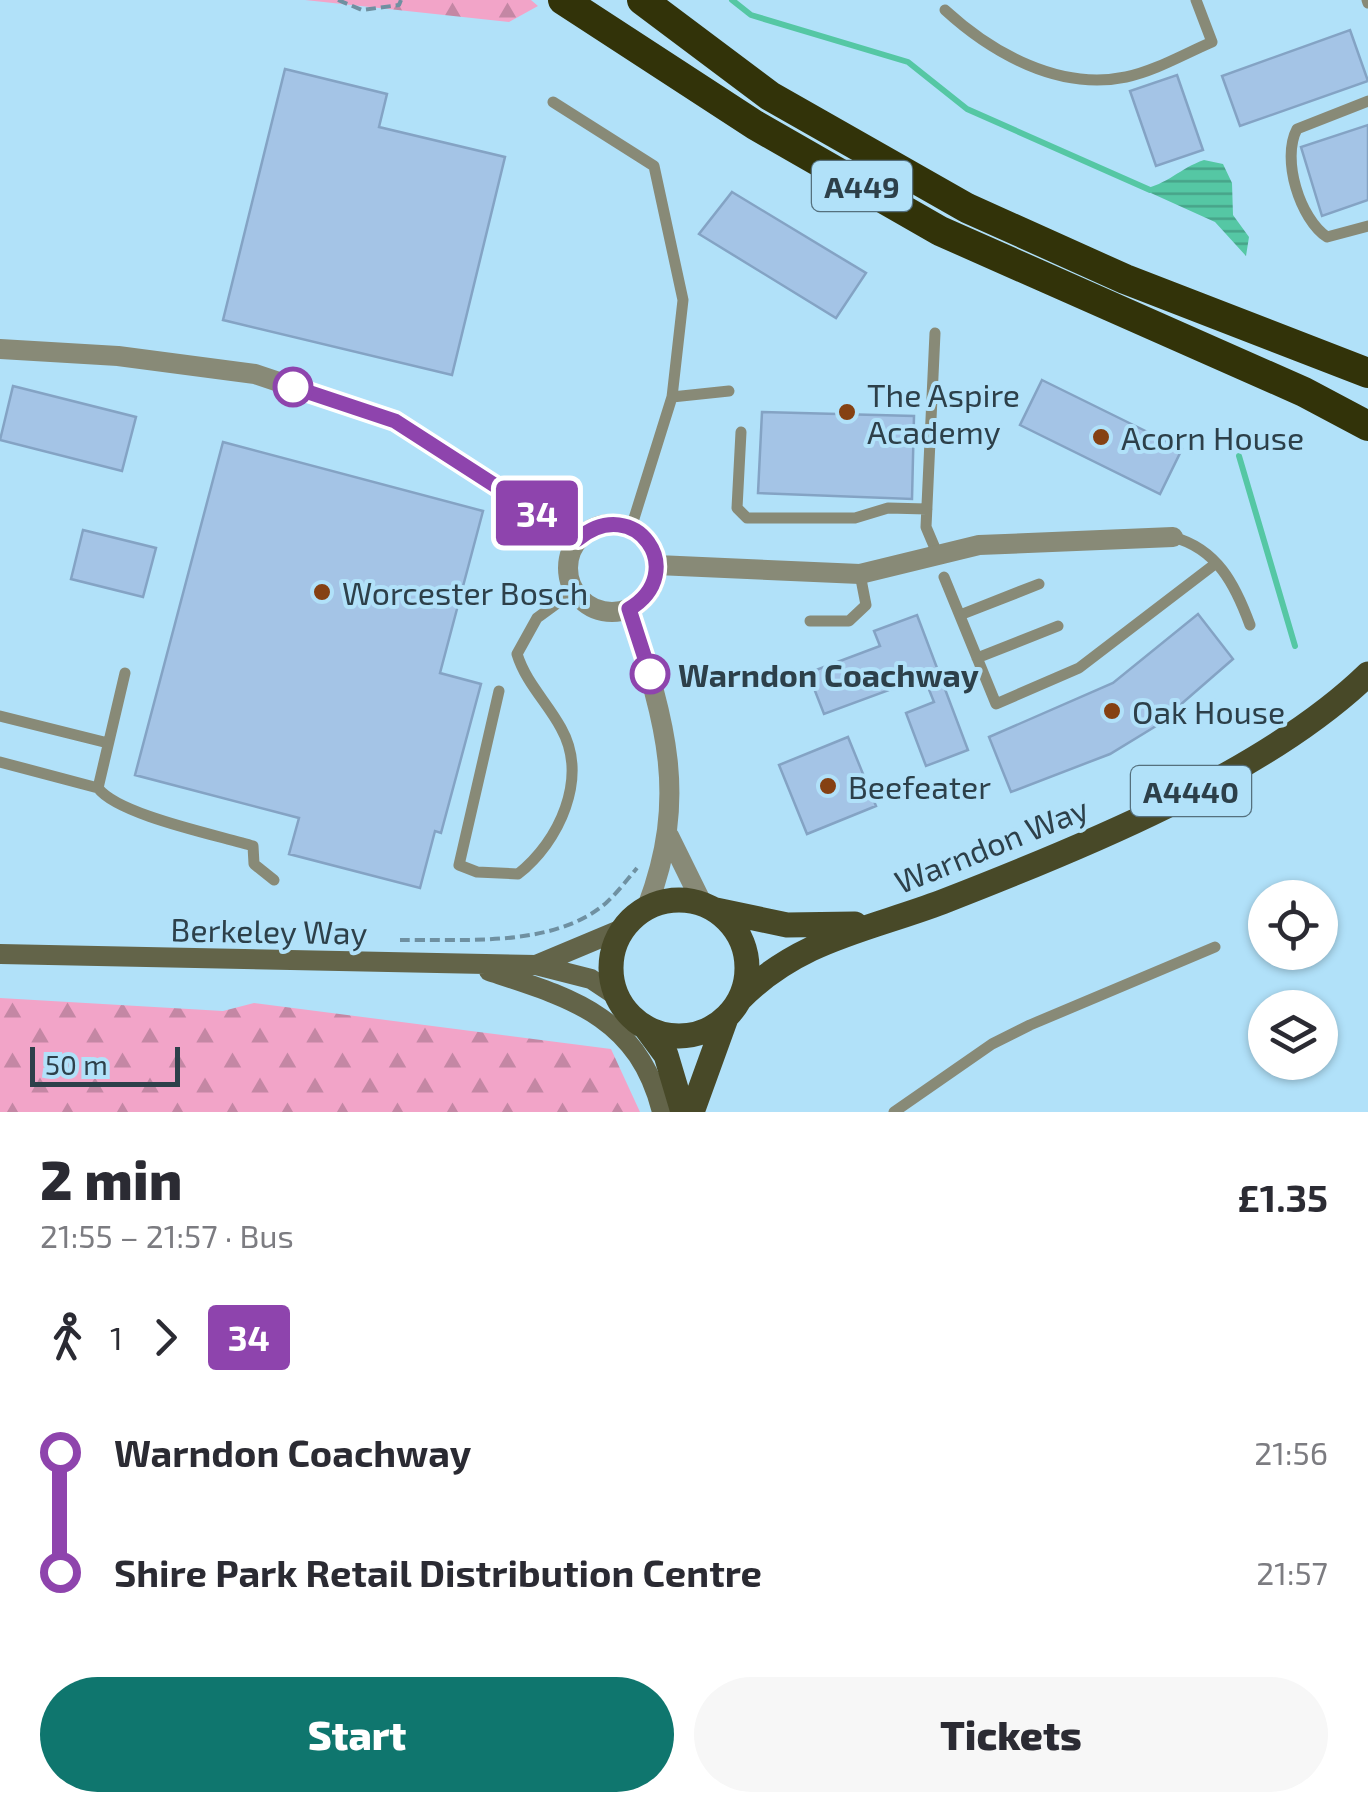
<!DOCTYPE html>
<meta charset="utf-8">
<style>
body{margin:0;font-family:"Exo 2",sans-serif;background:#f7f7f7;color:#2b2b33;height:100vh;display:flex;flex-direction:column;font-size:38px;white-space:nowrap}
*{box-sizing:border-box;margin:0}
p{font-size:32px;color:#7c7c81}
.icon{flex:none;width:55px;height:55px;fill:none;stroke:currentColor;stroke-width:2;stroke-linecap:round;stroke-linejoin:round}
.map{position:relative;height:1112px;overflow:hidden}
.drawer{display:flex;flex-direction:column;background:#fff;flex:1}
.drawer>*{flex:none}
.badge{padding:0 20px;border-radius:8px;font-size:35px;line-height:65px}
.controls{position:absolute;left:1248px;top:880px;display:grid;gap:20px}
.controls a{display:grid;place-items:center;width:90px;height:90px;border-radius:50%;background:#fff;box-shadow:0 2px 8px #0004;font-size:50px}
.scale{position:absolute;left:30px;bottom:25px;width:150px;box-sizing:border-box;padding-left:10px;border:5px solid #2d404a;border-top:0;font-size:28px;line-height:35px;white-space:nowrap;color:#2d404a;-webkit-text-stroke:8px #b1e1f9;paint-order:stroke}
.map>.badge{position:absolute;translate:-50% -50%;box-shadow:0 0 0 5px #fff}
.legs{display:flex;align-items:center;gap:15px;height:110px;padding:0 40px;font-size:32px}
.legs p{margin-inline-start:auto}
.overview{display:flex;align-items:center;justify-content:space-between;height:170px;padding:0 40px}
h1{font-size:55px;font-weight:800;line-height:75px}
.primary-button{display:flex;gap:20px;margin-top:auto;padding:20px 40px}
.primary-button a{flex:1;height:115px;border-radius:60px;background:#0f766e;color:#fff;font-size:40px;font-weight:800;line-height:115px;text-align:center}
.primary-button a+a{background:#f7f7f7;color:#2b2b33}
ul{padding:0 40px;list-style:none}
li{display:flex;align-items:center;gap:35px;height:120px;font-size:38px}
li i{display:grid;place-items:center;width:15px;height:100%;margin:0 12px;background:currentColor}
li i::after{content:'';width:25px;height:25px;margin:-12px;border:8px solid;border-radius:50%;background:#fff}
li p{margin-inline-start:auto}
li:first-child i{background:linear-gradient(#0000 50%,currentColor 0)}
li:last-child i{background:linear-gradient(currentColor 50%,#0000 0)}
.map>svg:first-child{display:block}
.forest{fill:url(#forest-firs)}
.water{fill:url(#water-rules)}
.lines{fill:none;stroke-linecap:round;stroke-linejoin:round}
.stream{stroke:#55c7a4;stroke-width:6}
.building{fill:#a4c4e6;stroke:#84a3c4;stroke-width:2.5}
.path{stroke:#6f90a1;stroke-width:4;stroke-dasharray:10 5;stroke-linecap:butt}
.lane{stroke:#888a77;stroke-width:11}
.street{stroke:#888a77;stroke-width:20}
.secondary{stroke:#636449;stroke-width:20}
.primary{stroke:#484928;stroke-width:25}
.highway{stroke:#323309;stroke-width:30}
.line-1-casing{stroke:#fff;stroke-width:22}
.line-1{stroke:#8e44ad;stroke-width:15}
.stop-1-dot{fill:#fff;stroke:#8e44ad;stroke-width:5}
.poi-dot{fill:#854113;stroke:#b1e1f9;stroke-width:4}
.labels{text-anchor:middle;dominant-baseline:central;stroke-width:8;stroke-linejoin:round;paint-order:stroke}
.shield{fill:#b1e1f9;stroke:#55707e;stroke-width:2.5}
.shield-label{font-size:30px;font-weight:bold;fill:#2d404a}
.poi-label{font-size:32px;fill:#2d404a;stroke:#b1e1f9;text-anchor:start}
.stop-label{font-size:32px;font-weight:bold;fill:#2d404a;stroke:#b1e1f9;text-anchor:start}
.street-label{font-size:32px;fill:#2d404a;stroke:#b1e1f9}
</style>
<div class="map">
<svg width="1368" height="1112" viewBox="0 0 1368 1112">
<defs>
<pattern id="forest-firs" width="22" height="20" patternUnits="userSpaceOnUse" patternTransform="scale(2.5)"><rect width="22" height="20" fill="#f2a4c8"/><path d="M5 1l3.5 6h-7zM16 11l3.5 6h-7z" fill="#c487a4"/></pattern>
<pattern id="water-rules" width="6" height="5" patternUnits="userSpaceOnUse" patternTransform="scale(2.5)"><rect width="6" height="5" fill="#55c7a4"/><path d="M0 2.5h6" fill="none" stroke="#47a388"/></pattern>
</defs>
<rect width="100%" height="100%" fill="#b1e1f9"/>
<path class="forest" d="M305,0h226l7,6 -29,16z
M0,998l223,13 31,-8 357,46 29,63h-640z"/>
<path class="water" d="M1204,160l19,4 9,19 1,32 16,22 -3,19 -31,-34 -73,-33c25,-4 38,-21 62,-29z"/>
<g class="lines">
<path class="stream" d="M732,0l19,15 157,47 59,47 183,81
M1239,456l56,190"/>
</g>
<path class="building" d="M1350,30l18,51 -128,45 -18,-50z
M285,69l102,25 -8,33 126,30 -53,218 -229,-55z
M1177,75l26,75 -47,16 -26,-75z
M1368,125v75l-46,16 -21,-69z
M732,192l134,81 -30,45 -137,-84z
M1042,380l140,69 -22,45 -140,-69z
M13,386l123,31 -14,54 -122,-31z
M762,412l152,4 -2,83 -154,-6z
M223,442l260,69 -43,162 41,11 -40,149 -6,-2 -15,57 -131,-34 10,-36 -164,-43z
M83,530l73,18 -13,49 -72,-18z
M1198,614l35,45 -77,67 -46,28 -99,38 -22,-55 124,-54z
M917,615l51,135 -42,16 -20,-53 28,-11 -10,-25 -100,37 -16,-41 72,-27 -6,-15z
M848,737l28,69 -69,28 -28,-69z"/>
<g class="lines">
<path class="path" d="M338,0l24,10 37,-5 2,-5
M400,940c63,-1 154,8 206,-37 11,-10 21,-23 31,-35"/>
<path class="lane" d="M1367,0l1,3
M945,10c47,43 114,81 181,67 29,-6 58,-23 86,-35l-16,-42
M1368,101l-71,28c-16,30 3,90 30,108l41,-11
M553,102l101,64 29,134 -11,97 -41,131
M935,333l-9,194 11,26
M672,397l57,-6
M741,432l-4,76 10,10h108l33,-10 39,1
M1173,537c44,12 62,47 77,88
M944,577l52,127 83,-36 136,-104
M960,615l79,-31
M810,621h39l17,-16 -6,-31
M977,658l81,-32
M125,673l-27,115c20,27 119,47 155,58l1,18 20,16
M499,691l-40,174 18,7 41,2c41,-32 71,-96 43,-146 -14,-26 -35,-45 -44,-74l20,-36 37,-27
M0,716l108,27
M0,762l98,26
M894,1112l98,-68 38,-19 185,-78"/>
<path class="street" d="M0,349l118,7 137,18 140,47 183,118
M568 568a44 44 0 1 1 88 0a44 44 0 1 1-88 0Z
M657,565l203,9 119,-29 194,-8
M629,609c35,110 61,185 18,298
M669,836l34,69"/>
<path class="secondary" d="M0,954l536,11 55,14 27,18
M536,965l86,-36
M489,971c82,27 149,45 173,141"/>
<path class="primary" d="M611 968a68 68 0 1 1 136 0a68 68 0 1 1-136 0Z
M716,910l71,15 68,-1
M740,999c59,-60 128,-69 202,-97 134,-52 323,-128 426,-228
M646,1028l20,27 17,57
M692,1112l34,-94"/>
<path class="highway" d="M563,0l192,125 185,106 364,161 64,34
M642,0l128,96 197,112 158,71 243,94"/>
</g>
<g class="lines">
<defs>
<path id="line-1" d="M293,387l102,34 183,118c57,-47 113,33 51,70l21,65"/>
</defs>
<use href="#line-1" class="line-1-casing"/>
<use href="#line-1" class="line-1"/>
</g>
<g class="stop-1-dot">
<circle cx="293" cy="387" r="18"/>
<circle cx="650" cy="674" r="18"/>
</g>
<g class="poi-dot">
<circle cx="847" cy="412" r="10"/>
<circle cx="1101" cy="437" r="10"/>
<circle cx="322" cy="592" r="10"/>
<circle cx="1112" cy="711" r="10"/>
<circle cx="828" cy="786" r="10"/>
</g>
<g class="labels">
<g class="shield">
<rect x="812" y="161" width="100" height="50" rx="8"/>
<rect x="1131" y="766" width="120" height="50" rx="8"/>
</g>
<g class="shield-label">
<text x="862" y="186">A449</text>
<text x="1191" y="791">A4440</text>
</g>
<g class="poi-label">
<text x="867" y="394">The Aspire<tspan x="867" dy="37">Academy</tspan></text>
<text x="1121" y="437">Acorn House</text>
<text x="342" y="592">Worcester Bosch</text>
<text x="1132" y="711">Oak House</text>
<text x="848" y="786">Beefeater</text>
</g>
<g class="stop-label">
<text x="678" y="674">Warndon Coachway</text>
</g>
<g class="street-label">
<text transform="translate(991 844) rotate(-22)">Warndon Way</text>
<text transform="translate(269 930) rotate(1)">Berkeley Way</text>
</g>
</g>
</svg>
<div class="controls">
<a><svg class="icon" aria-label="locate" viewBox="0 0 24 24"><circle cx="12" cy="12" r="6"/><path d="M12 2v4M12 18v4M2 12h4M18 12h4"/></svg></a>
<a><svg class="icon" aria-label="layers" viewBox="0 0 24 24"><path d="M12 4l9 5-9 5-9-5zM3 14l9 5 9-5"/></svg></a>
</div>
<div class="scale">50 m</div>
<b class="badge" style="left:537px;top:513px;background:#8e44ad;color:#fff">34</b>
</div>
<section class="drawer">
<div class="overview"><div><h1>2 min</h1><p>21:55 – 21:57 · Bus</p></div><b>£1.35</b></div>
<div class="legs"><svg class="icon" aria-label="walk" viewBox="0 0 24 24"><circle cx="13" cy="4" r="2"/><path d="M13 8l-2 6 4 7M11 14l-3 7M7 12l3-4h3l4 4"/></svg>1<svg class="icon" aria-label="forward" viewBox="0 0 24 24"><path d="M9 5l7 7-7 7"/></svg><b class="badge" style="background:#8e44ad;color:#fff">34</b></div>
<ul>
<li><i style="color:#8e44ad"></i><b>Warndon Coachway</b><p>21:56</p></li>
<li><i style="color:#8e44ad"></i><b>Shire Park Retail Distribution Centre</b><p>21:57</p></li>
</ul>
<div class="primary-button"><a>Start</a><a>Tickets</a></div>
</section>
